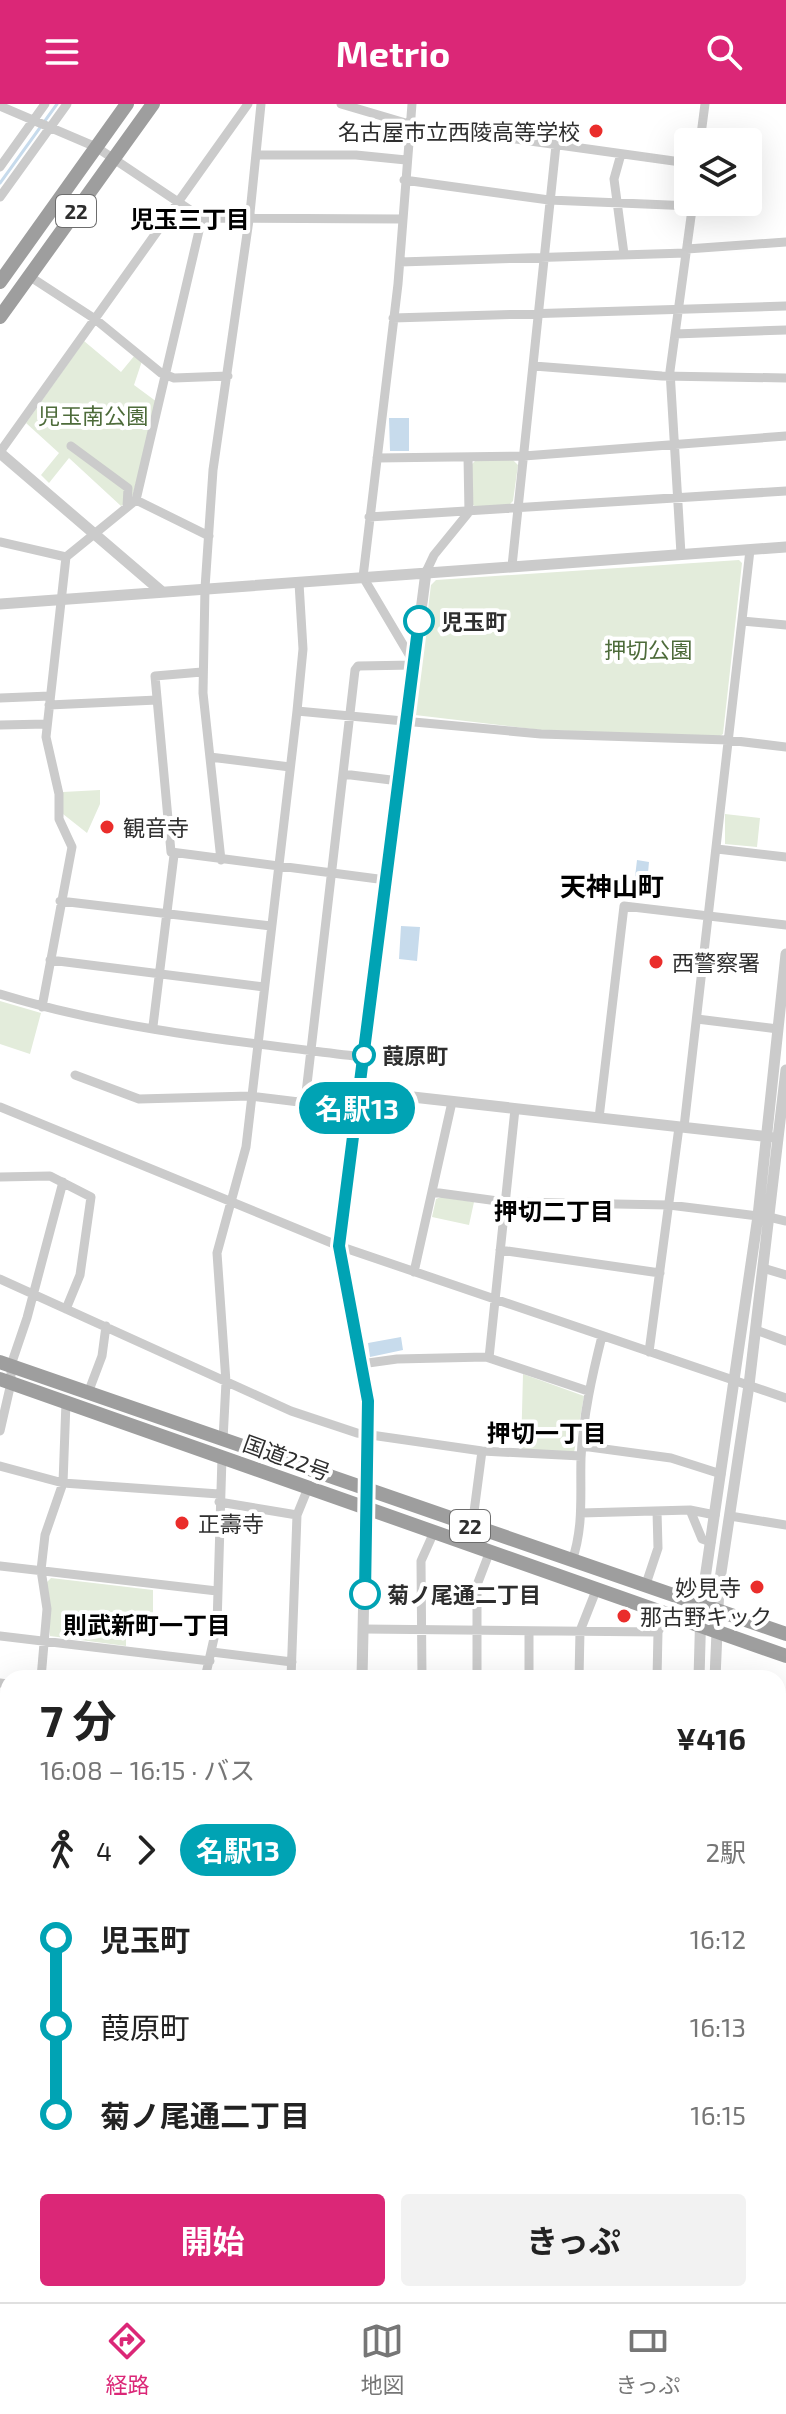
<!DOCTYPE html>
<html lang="ja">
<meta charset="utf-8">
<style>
body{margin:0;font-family:"Exo 2","Noto Sans JP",sans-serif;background:#f2f2f2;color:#222;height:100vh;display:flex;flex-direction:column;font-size:30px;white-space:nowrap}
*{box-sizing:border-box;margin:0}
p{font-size:26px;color:#767676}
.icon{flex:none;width:44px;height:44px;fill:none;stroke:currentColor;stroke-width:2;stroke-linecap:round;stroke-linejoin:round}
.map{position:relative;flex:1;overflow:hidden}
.sheet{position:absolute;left:0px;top:1566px;width:786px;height:632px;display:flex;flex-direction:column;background:#fff;border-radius:24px 24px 0 0;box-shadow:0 8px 32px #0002}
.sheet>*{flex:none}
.badge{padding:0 16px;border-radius:26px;font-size:28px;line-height:52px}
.controls{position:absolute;left:674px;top:24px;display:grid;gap:16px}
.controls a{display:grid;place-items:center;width:88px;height:88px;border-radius:8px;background:#fff;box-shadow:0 8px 32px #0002;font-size:40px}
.map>.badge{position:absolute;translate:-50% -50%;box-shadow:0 0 0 4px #fff}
.legs{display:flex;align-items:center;gap:12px;height:88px;padding:0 40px;font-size:26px}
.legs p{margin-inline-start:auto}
.head{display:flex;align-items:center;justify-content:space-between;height:136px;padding:0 40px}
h1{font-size:44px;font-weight:700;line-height:60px}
.primary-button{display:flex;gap:16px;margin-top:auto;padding:16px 40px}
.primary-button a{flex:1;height:92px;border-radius:8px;background:#db2777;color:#fff;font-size:32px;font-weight:700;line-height:92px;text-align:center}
.primary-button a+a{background:#f2f2f2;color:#222}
ul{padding:0 40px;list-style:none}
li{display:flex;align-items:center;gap:28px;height:88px;font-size:30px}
li i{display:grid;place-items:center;width:12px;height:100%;margin:0 10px;background:currentColor}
li i::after{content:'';width:20px;height:20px;margin:-10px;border:6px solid;border-radius:50%;background:#fff}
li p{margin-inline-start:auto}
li:first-child i{background:linear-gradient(#0000 50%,currentColor 0)}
li:last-child i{background:linear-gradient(currentColor 50%,#0000 0)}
header{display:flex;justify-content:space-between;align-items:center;height:104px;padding:0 40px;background:#db2777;color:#fff;font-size:36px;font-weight:700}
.tab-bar{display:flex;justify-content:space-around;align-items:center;height:112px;border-top:2px solid #e0e0e0;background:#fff;font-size:22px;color:#767676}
.tab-bar a{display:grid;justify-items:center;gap:4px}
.tab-bar .current{color:#db2777}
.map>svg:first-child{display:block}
.green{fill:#e3ecdb}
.water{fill:#c7dbec}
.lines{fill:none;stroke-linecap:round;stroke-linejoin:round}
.stream{stroke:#c7dbec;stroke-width:3}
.minor{stroke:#cbcbcb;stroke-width:9}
.tertiary{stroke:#cbcbcb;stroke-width:11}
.trunk{stroke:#9e9e9e;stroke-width:14}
.line-1-casing{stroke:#fff;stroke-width:18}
.line-1{stroke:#00a3b4;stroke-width:12}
.poi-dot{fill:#ea2d2b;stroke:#fff;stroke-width:3}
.stop-1-dot{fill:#fff;stroke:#00a3b4;stroke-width:4}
.labels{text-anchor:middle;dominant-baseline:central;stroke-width:8;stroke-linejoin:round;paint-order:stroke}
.shield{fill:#fff;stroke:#6d6d6d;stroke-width:2}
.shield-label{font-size:20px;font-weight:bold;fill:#2e2e2e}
.poi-label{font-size:22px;fill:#2e2e2e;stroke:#fff;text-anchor:start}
.park-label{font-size:22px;fill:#4d6b3a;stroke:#fff}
.stop-label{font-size:22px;font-weight:bold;fill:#2e2e2e;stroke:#fff;text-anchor:start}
.street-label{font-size:22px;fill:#2e2e2e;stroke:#fff}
.neighbourhood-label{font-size:24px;font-weight:bold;fill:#000;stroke:#fff}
.quarter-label{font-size:26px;font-weight:bold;fill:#000;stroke:#fff}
</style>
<header><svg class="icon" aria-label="menu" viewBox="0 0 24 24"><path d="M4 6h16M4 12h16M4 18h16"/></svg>Metrio<svg class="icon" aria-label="search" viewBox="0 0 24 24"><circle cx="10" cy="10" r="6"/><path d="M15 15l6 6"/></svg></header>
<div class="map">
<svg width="786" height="2198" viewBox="0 0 786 2198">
<rect width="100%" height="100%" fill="#fff"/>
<path class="green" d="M84,237l37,31 14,-17 7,6 -8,24 23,17 -25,96 -11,8 -52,-48 -20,25 -8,-8 18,-22 -33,-30z
M476,356h37l5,5 -5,36 -6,6 -30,1 -5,-4v-40z
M739,456l3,3 -19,171 -3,2 -179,-6 -126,-15 16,-130 5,-5z
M100,686v14l-13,29 -24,-19v-22z
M725,710l35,4 -3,29 -32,-3z
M0,897l41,12 -11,41 -30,-10z
M441,1093l33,5 -5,23 -37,-8 4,-18z
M523,1270l61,22 -10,57 -53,-3z
M51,1474l102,12v29l-27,-1v28l-76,-10 -5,-52z
M0,1819h8v55h-8z
M128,2190h95l-2,8h-95z"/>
<path class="water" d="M389,314h20v33h-19z
M637,756l12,2 -3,33 -13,-1z
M401,822l19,1 -3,34 -18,-2z
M401,1233l2,13 -33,7 -2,-14z"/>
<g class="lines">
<path class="stream" d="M0,79l57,-79"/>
<path class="minor" d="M341,0l68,20 279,39
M412,0l-14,180 -35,293 51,86
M0,2l96,41 106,71 199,1
M700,38l5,-38
M621,50l-7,25 10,75
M256,51h100l50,5
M0,63l45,-63
M404,76l145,20 143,6
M0,93l67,-93
M687,145l99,-7
M400,158l286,-9
M29,172l66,43 66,54 13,5 54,-2
M393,214l393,-12
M675,230l111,-4
M534,262l128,10 124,2
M71,342l57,42 -1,19
M0,348l248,-348
M377,354l147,-2 262,-20
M136,396l73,36
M369,413l417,-26
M0,438l66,15
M681,450l-11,-183 23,-169
M512,462l44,-421
M426,468l8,-17 35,-43 -1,-55
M742,517l44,4
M202,568l-47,4 16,176 215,28
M0,594l50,-2
M49,601l108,-5
M297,607l244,23 187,6 58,7
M0,621l47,-1
M210,653l80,10
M343,670l56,7
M717,745l69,8
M221,756l-18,-167 2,-105 8,-118 37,-257 11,-109
M60,797l211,25
M50,856l214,27
M0,890c116,36 243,48 363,63
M42,903l30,-160 -13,-28v-25l-13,-57 20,-180 70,-57 66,-282
M697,915l81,10
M153,922l21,-171
M75,971l64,24 111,-3 49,6 7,-9 49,-423 3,-4 56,-1
M0,1003l339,139 447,152
M599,1014l25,-212 162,19
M684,1023l66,-577
M0,1073l50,-1 41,21 -11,78 -14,34
M432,1088l73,10 164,3 89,11
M769,1113l17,4
M500,1146l160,23
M763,1164l23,7
M414,1168l38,-170
M0,1175l291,132 66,22 125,18 99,5
M756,1226l30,11
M649,1248l30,-225
M489,1254l26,-249
M361,1260l36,-5 89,-2 102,34
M88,1289l14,-37 4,-30
M0,1327l11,-48v-18l16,-47 36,-136
M223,1336l3,-58 -9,-129 29,-106 51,-436 6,-62 -4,-66
M582,1342l89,12 50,16
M0,1362l63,17 156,11
M219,1398l78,13 -6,163
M690,1406l12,29 9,3
M581,1409l109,-3 25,5
M297,1411l11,-27
M730,1412l56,9
M472,1423l10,-76
M572,1457c12,-35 8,-67 9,-103 2,-42 11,-82 21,-122
M0,1462l217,25
M645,1483l13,-39 -1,-37
M364,1525l294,3
M0,1532l210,25
M212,1548l80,10
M41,1574l6,-69 -6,-39 4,-35 18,-52 3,-81
M205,1574l12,-53 5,-168
M422,1574l-1,-117 13,-29
M477,1574v-93l13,-34
M529,1574v-47
M579,1574l1,-47 17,-43
M657,1574l1,-46 10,-19
M0,1579l8,1
M0,1625l8,1
M778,1649l8,2
M0,1696l8,1
M778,1716l8,2
M0,1756h8
M778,1790l8,1
M0,1815h8
M0,1880l8,1
M778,1991l8,1
M778,2034l8,1
M778,2079l8,2
M348,2198v-8
M471,2198v-8
M574,2198v-8"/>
<path class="tertiary" d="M0,349l161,138
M0,500l786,-57
M359,987l411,46
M362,1574l6,-277 -29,-155 87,-674
M699,1574l2,-72 57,-390 28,-262
M715,1574l4,-92 30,-201 37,-315
M0,2059l8,1
M778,2175l8,2
M234,2198l2,-8
M695,2198v-8
M709,2198v-8"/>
<path class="trunk" d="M0,178l127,-178
M0,213l153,-213
M0,1258l786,272
M0,1275l786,277"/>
</g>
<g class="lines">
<defs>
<path id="line-1" d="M365,1490l3,-193 -29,-155 80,-625"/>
</defs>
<use href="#line-1" class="line-1-casing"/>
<use href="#line-1" class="line-1"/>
</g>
<g class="poi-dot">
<circle cx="596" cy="27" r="8"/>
<circle cx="107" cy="723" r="8"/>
<circle cx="656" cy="858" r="8"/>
<circle cx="182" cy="1419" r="8"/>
<circle cx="757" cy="1483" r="8"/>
<circle cx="624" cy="1512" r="8"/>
</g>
<g class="stop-1-dot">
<circle cx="419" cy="517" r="14"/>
<circle cx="364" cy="951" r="10"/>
<circle cx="365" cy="1490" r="14"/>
</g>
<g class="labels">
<g class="shield">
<rect x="56" y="91" width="40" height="32" rx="6"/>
<rect x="450" y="1406" width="40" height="32" rx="6"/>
</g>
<g class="shield-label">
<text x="76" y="107">22</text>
<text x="470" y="1422">22</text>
</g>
<g class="poi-label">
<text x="580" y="27" text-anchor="end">名古屋市立西陵高等学校</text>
<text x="123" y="723">観音寺</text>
<text x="672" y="858">西警察署</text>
<text x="198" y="1419">正壽寺</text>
<text x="741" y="1483" text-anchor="end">妙見寺</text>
<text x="640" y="1512">那古野キック</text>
</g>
<g class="park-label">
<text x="93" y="311">児玉南公園</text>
<text x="648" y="545">押切公園</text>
</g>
<g class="stop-label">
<text x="441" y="517">児玉町</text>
<text x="382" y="951">葭原町</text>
<text x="387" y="1490">菊ノ尾通二丁目</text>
</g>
<g class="street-label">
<text transform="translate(287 1353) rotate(20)">国道22号</text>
</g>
<g class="neighbourhood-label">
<text x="190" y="114">児玉三丁目</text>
<text x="554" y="1106">押切二丁目</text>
<text x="547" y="1328">押切一丁目</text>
<text x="147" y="1520">則武新町一丁目</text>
</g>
<g class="quarter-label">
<text x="612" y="781">天神山町</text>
</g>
</g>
</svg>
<div class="controls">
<a><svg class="icon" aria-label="layers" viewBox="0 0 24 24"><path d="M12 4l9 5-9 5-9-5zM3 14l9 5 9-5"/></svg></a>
</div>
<b class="badge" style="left:357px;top:1004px;background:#00a3b4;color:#fff">名駅13</b>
<section class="sheet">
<div class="head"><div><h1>7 分</h1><p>16:08 – 16:15 · バス</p></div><b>¥416</b></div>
<div class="legs"><svg class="icon" aria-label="walk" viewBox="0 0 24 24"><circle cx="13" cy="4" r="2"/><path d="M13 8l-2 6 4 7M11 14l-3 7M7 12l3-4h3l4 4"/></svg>4<svg class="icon" aria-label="forward" viewBox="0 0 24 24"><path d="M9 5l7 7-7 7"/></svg><b class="badge" style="background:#00a3b4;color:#fff">名駅13</b><p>2駅</p></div>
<ul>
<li><i style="color:#00a3b4"></i><b>児玉町</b><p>16:12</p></li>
<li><i style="color:#00a3b4"></i><span>葭原町</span><p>16:13</p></li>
<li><i style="color:#00a3b4"></i><b>菊ノ尾通二丁目</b><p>16:15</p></li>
</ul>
<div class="primary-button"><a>開始</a><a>きっぷ</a></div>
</section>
</div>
<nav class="tab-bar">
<a class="current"><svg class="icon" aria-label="directions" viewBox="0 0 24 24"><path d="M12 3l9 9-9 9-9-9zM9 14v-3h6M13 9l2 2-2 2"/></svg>経路</a>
<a><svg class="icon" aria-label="map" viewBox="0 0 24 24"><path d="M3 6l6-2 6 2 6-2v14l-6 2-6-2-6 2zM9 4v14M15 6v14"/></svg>地図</a>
<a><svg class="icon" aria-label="tickets" viewBox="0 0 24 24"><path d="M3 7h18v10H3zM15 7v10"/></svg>きっぷ</a>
</nav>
